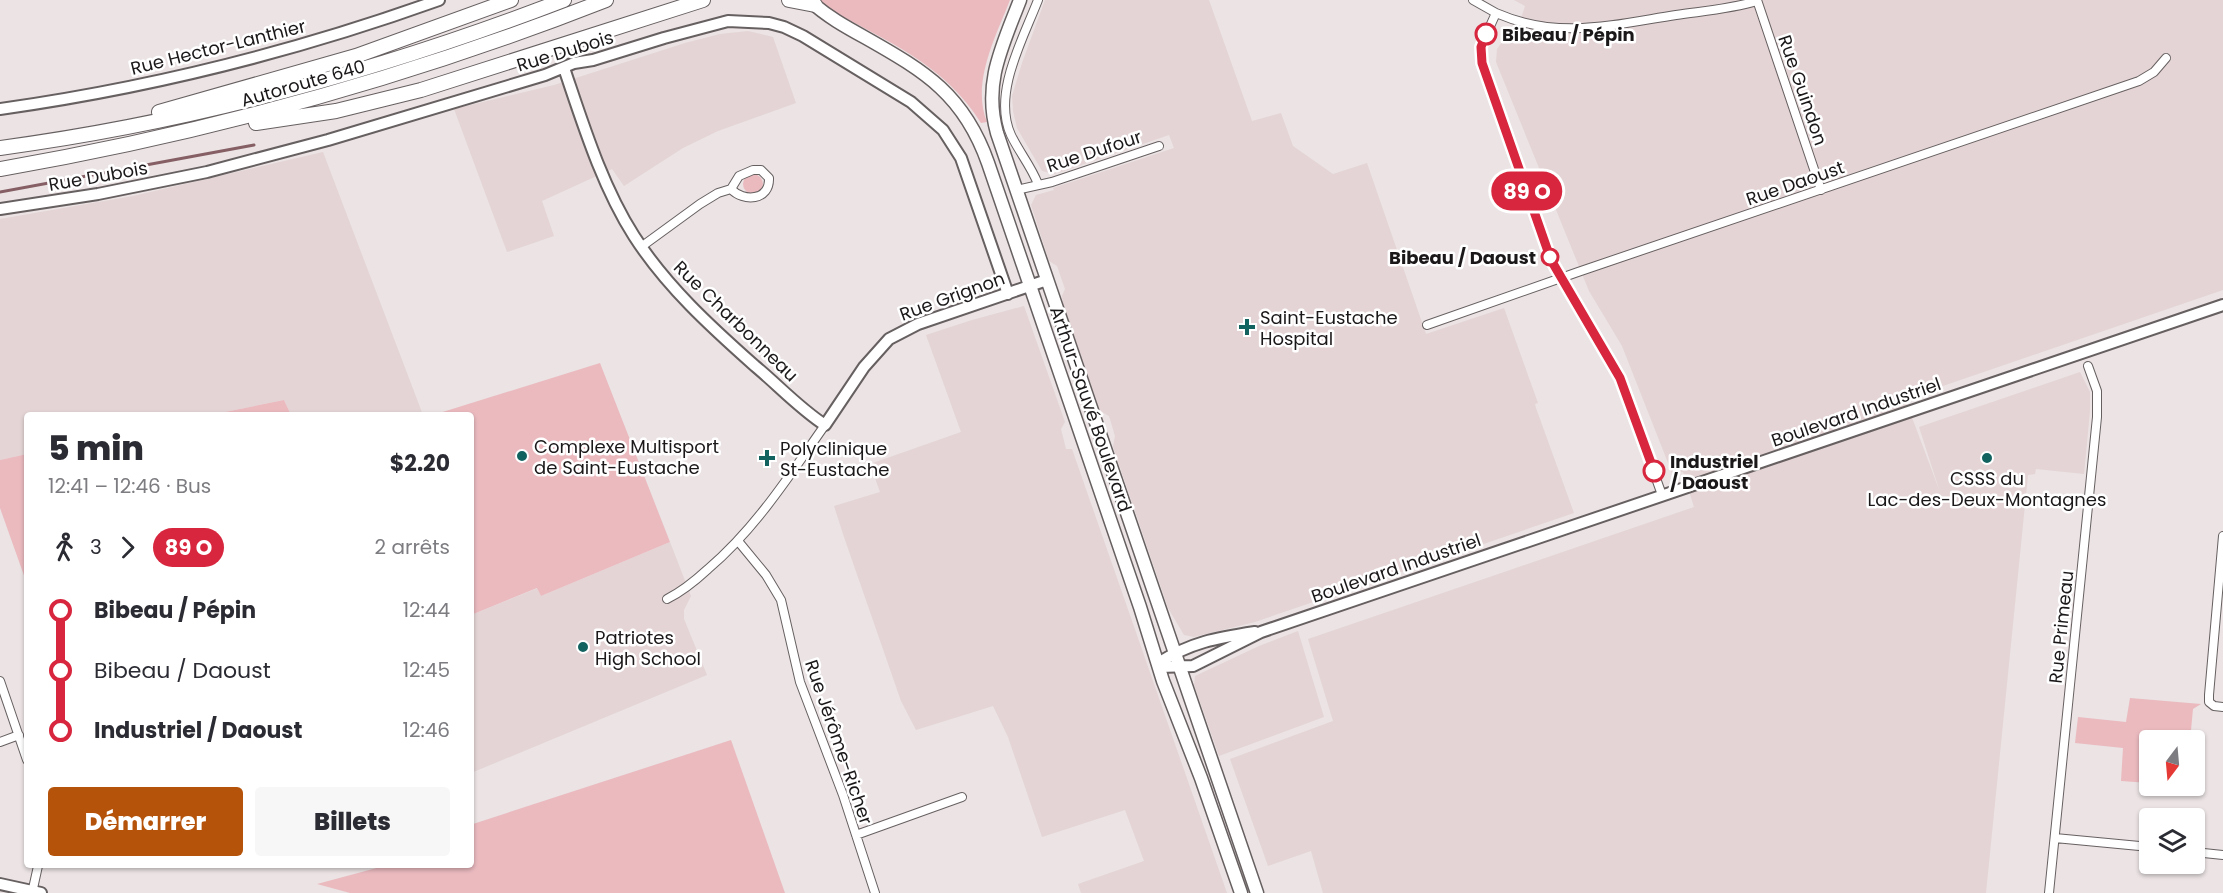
<!DOCTYPE html>
<html lang="fr">
<meta charset="utf-8">
<style>
body{margin:0;font-family:Poppins,sans-serif;background:#f7f7f7;color:#2b2b33;height:100vh;display:flex;flex-direction:column;font-size:22px;white-space:nowrap}
*{box-sizing:border-box;margin:0}
p{font-size:20px;color:#7c7c81}
.icon{flex:none;width:33px;height:33px;fill:none;stroke:currentColor;stroke-width:2;stroke-linecap:round;stroke-linejoin:round}
.map{position:relative;flex:1;overflow:hidden}
.sheet{position:absolute;left:24px;top:412px;width:450px;height:456px;display:flex;flex-direction:column;background:#fff;border-radius:6px;box-shadow:0 2px 4px #0004}
.sheet>*{flex:none}
.badge{padding:0 12px;border-radius:20px;font-size:21px;line-height:39px}
.needle{width:39px;rotate:196deg}
.tools{position:absolute;left:2139px;top:730px;display:grid;gap:12px}
.tools a{display:grid;place-items:center;width:66px;height:66px;border-radius:6px;background:#fff;box-shadow:0 2px 4px #0004;font-size:30px}
.map>.badge{position:absolute;translate:-50% -50%;box-shadow:0 0 0 3px #fff}
.legs{display:flex;align-items:center;gap:9px;height:66px;padding:0 24px;font-size:20px}
.legs p{margin-inline-start:auto}
.headline{display:flex;align-items:center;justify-content:space-between;height:102px;padding:0 24px}
h1{font-size:33px;font-weight:800;line-height:45px}
.button{display:flex;gap:12px;margin-top:auto;padding:12px 24px}
.button a{flex:1;height:69px;border-radius:6px;background:#b45309;color:#fff;font-size:24px;font-weight:800;line-height:69px;text-align:center}
.button a+a{background:#f7f7f7;color:#2b2b33}
ul{padding:0 24px;list-style:none}
li{display:flex;align-items:center;gap:21px;height:60px;font-size:22px}
li i{display:grid;place-items:center;width:9px;height:100%;margin:0 8px;background:currentColor}
li i::after{content:'';width:15px;height:15px;margin:-8px;border:4px solid;border-radius:50%;background:#fff}
li p{margin-inline-start:auto}
li:first-child i{background:linear-gradient(#0000 50%,currentColor 0)}
li:last-child i{background:linear-gradient(currentColor 50%,#0000 0)}
.map>svg:first-child{display:block}
.built{fill:#e4d4d5}
.green{fill:#eababf}
.lines{fill:none;stroke-linecap:round;stroke-linejoin:round}
.stream{stroke:#855f64;stroke-width:3}
.street-casing{stroke:#676061;stroke-width:10}
.secondary-casing{stroke:#676061;stroke-width:14}
.primary-casing{stroke:#676061;stroke-width:15}
.highway-casing{stroke:#676061;stroke-width:16}
.street{stroke:#fff;stroke-width:8}
.secondary{stroke:#fff;stroke-width:10}
.primary{stroke:#fff;stroke-width:12}
.highway{stroke:#fff;stroke-width:14}
.line-1-casing{stroke:#fff;stroke-width:14}
.line-1{stroke:#d7263d;stroke-width:9}
.stop-1-dot{fill:#fff;stroke:#d7263d;stroke-width:3}
.poi-dot{fill:#12625f;stroke:#fff;stroke-width:2}
.labels{text-anchor:middle;dominant-baseline:central;stroke-width:5;stroke-linejoin:round;paint-order:stroke}
.stop-label{font-size:18px;font-weight:bold;fill:#1b1819;stroke:#fff;text-anchor:start}
.street-label{font-size:18px;fill:#1b1819;stroke:#fff}
.poi-label{font-size:18px;fill:#1b1819;stroke:#fff;text-anchor:start}
</style>
<div class="map">
<svg width="2223" height="893" viewBox="0 0 2223 893">
<rect width="100%" height="100%" fill="#ebe3e4"/>
<path class="built" d="M1045,0h164l43,121 29,-8 12,33 40,28 34,-11 59,171 78,-26 34,95 -3,1 1,4 38,105 -319,109 -61,15 -10,-2 -16,-27 -55,-161 2,-11 -6,-20 -7,-4 -3,-4 -36,-105 -1,-7 3,-7 -8,-23 -8,-5 -18,-56 5,-10 18,-5 -1,-2 121,-40 -5,-13 -108,37 -7,2 -12,-3 -25,-43 -4,-17 -1,-15 10,-33z
M1514,0h709v290l-318,109 35,93 -21,-65 161,-55 10,20v19l-6,63 -48,-5 -1,5 -7,1 -42,418h-663l-12,-42 -43,15 -38,-107 103,-38 -25,-82 386,-132 -11,-35 -11,1 -50,-127 -33,-55 -93,-229 1,-13 8,-11 10,-2 10,-30z
M748,31l25,6 23,66 -78,28 -35,17 -59,38 -12,-17 -70,32 12,35 -47,16 -53,-143 100,-24 131,-42 35,-9z
M323,152l100,263h-132l-7,-15 -74,15 -183,1v38l-27,6v-241l133,-23z
M1024,306l41,116 -4,7 5,20h6l155,444h-146l-3,-9 66,-23 -19,-51 -83,27 -34,-100 -15,-31 -77,24 -15,-29 -57,-164 -10,-31 46,-14 -10,-28 91,-32 -35,-97 46,-15z
M670,542l21,54 -7,14v9l23,56 -236,98v-158l67,-27 3,8z
M1298,631l26,86 -105,39 -25,-71 1,-9 64,-30z"/>
<path class="green" d="M820,0h190c-14,36 -39,83 -23,122l-6,1c-37,-59 -93,-81 -152,-114z
M743 184a10 10 0 1 1 20 0a10 10 0 1 1-20 0Z
M600,363l70,179 -129,54 -4,-8 -66,27v-199l-38,-1z
M284,400l7,15h-81z
M27,454v130l-27,-76v-48z
M2130,698l71,6 -8,5 -3,32h-40l-1,42 -28,-2 2,-33 -48,-5 3,-26 48,5z
M731,740l54,153h-435l-33,-9 67,-18h87v-41l2,-1z"/>
<g class="lines">
<path class="stream" d="M0,192l254,-47"/>
<defs>
<path id="street" d="M1038,0c-15,39 -46,94 -27,135 8,17 20,31 27,49
M1473,0l23,13 -14,31v15l69,201 69,118 42,117
M1757,0l64,190
M1496,13c62,27 116,12 180,2 27,-4 55,-6 81,-14
M1016,190l36,-8 107,-36
M641,247l59,-43 18,-11 13,-4 8,-13 14,-6h8l8,8c1,23 -26,24 -38,11
M1427,325l151,-53 561,-191 15,-9 12,-14
M2223,536l-14,159v7l5,4 9,1
M738,541l28,34 15,25 19,82 43,113 32,98
M667,599c16,-8 28,-18 41,-30 48,-41 81,-93 117,-144
M0,681l27,79
M0,742l19,-7
M856,835l106,-38
M2055,838l95,9
M2194,852l29,3
M32,893l6,-27
M2049,893l48,-476v-26l-9,-25"/>
<path id="secondary" d="M564,68c19,56 38,118 70,168 32,50 77,91 121,130 23,19 45,43 70,59l39,-58 25,-28 29,-15 129,-44
M0,109c150,-21 297,-58 439,-109
M0,209l98,-15 109,-22 121,-32 217,-65 29,-12 19,-3 71,-22 64,-17 41,2 15,4 19,9 108,66 32,28 18,28 47,136
M1158,663c34,-21 58,-25 97,-31
M1159,667l34,-1 68,-34 962,-327
M0,884l41,9"/>
<path id="primary" d="M809,0c17,16 37,27 57,38 60,34 98,57 122,125l152,444 23,74 38,97 40,115
M1020,0c-18,47 -37,83 -23,133l260,760"/>
<path id="highway" d="M789,0l26,5
M159,112l197,-56 155,-56
M256,123l80,-12 85,-21 282,-90
M0,148c194,-26 382,-78 564,-148
M0,169c208,-36 410,-92 606,-169"/>
</defs>
<use href="#street" class="street-casing"/>
<use href="#secondary" class="secondary-casing"/>
<use href="#primary" class="primary-casing"/>
<use href="#highway" class="highway-casing"/>
<use href="#street" class="street"/>
<use href="#secondary" class="secondary"/>
<use href="#primary" class="primary"/>
<use href="#highway" class="highway"/>
</g>
<g class="lines">
<defs>
<path id="line-1" d="M1486,34l-5,13 1,16 69,197 69,118 34,93"/>
</defs>
<use href="#line-1" class="line-1-casing"/>
<use href="#line-1" class="line-1"/>
</g>
<g class="stop-1-dot">
<circle cx="1486" cy="34" r="10"/>
<circle cx="1550" cy="257" r="8"/>
<circle cx="1654" cy="471" r="10"/>
</g>
<g class="poi-dot">
<path d="M1244 318h6v6h6v6h-6v6h-6v-6h-6v-6h6z"/>
<circle cx="522" cy="456" r="6"/>
<path d="M764 449h6v6h6v6h-6v6h-6v-6h-6v-6h6z"/>
<circle cx="1987" cy="458" r="6"/>
<circle cx="583" cy="647" r="6"/>
</g>
<g class="labels">
<g class="stop-label">
<text x="1502" y="34">Bibeau / Pépin</text>
<text x="1536" y="257" text-anchor="end">Bibeau / Daoust</text>
<text x="1670" y="461">Industriel<tspan x="1670" dy="21">/ Daoust</tspan></text>
</g>
<g class="street-label">
<text transform="translate(218 47) rotate(-14)">Rue Hector-Lanthier</text>
<text transform="translate(565 51) rotate(-17)">Rue Dubois</text>
<text transform="translate(303 83) rotate(-16)">Autoroute 640</text>
<text transform="translate(1803 90) rotate(71)">Rue Guindon</text>
<text transform="translate(1094 151) rotate(-18)">Rue Dufour</text>
<text transform="translate(98 176) rotate(-10)">Rue Dubois</text>
<text transform="translate(1795 183) rotate(-19)">Rue Daoust</text>
<text transform="translate(952 296) rotate(-20)">Rue Grignon</text>
<text transform="translate(736 321) rotate(44)">Rue Charbonneau</text>
<text transform="translate(1091 409) rotate(71)">Arthur-Sauvé Boulevard</text>
<text transform="translate(1856 412) rotate(-19)">Boulevard Industriel</text>
<text transform="translate(1396 568) rotate(-19)">Boulevard Industriel</text>
<text transform="translate(2061 627) rotate(-84)">Rue Primeau</text>
<text transform="translate(839 742) rotate(71)">Rue Jérôme-Richer</text>
</g>
<g class="poi-label">
<text x="1260" y="317">Saint-Eustache<tspan x="1260" dy="21">Hospital</tspan></text>
<text x="534" y="446">Complexe Multisport<tspan x="534" dy="21">de Saint-Eustache</tspan></text>
<text x="780" y="448">Polyclinique<tspan x="780" dy="21">St-Eustache</tspan></text>
<text x="1987" y="478" text-anchor="middle">CSSS du<tspan x="1987" dy="21">Lac-des-Deux-Montagnes</tspan></text>
<text x="595" y="637">Patriotes<tspan x="595" dy="21">High School</tspan></text>
</g>
</g>
</svg>
<div class="tools">
<a><svg class="needle" viewBox="-14 -14 28 28"><path d="M0-13l5 13h-10z" fill="#e53935"/><path d="M0 13l5-13h-10z" fill="#7c7c81"/></svg></a>
<a><svg class="icon" aria-label="layers" viewBox="0 0 24 24"><path d="M12 4l9 5-9 5-9-5zM3 14l9 5 9-5"/></svg></a>
</div>
<b class="badge" style="left:1527px;top:191px;background:#d7263d;color:#fff">89 O</b>
<section class="sheet">
<div class="headline"><div><h1>5 min</h1><p>12:41 – 12:46 · Bus</p></div><b>$2.20</b></div>
<div class="legs"><svg class="icon" aria-label="walk" viewBox="0 0 24 24"><circle cx="13" cy="4" r="2"/><path d="M13 8l-2 6 4 7M11 14l-3 7M7 12l3-4h3l4 4"/></svg>3<svg class="icon" aria-label="forward" viewBox="0 0 24 24"><path d="M9 5l7 7-7 7"/></svg><b class="badge" style="background:#d7263d;color:#fff">89 O</b><p>2 arrêts</p></div>
<ul>
<li><i style="color:#d7263d"></i><b>Bibeau / Pépin</b><p>12:44</p></li>
<li><i style="color:#d7263d"></i><span>Bibeau / Daoust</span><p>12:45</p></li>
<li><i style="color:#d7263d"></i><b>Industriel / Daoust</b><p>12:46</p></li>
</ul>
<div class="button"><a>Démarrer</a><a>Billets</a></div>
</section>
</div>
